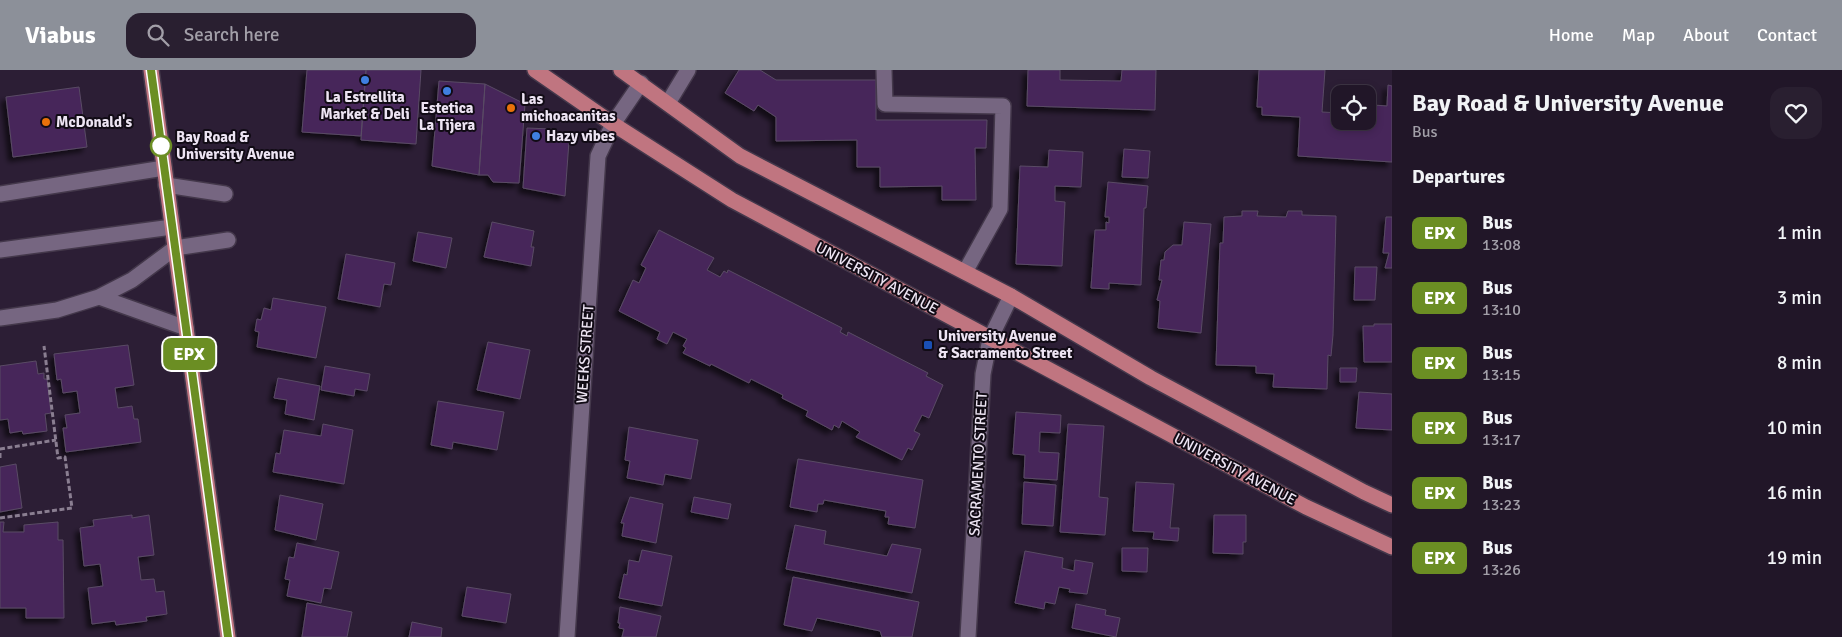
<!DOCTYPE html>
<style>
body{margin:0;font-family:Signika,sans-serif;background:#291f30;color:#f1f3f6;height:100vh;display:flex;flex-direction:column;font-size:19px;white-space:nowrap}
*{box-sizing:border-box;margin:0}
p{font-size:16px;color:#a29fa8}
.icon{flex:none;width:28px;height:28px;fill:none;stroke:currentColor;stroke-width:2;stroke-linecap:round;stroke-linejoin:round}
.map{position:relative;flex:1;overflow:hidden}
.sheet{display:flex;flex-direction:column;background:#211628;width:450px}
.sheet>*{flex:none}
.badge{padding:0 10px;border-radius:8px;font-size:18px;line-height:32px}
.controls{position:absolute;left:1331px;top:15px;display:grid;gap:10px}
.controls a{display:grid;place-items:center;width:45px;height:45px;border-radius:10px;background:#211628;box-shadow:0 2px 8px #0003,0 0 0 1px #3e3545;font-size:25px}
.map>.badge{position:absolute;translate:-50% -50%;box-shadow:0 0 0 2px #fff}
h2{padding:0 20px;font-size:19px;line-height:45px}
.round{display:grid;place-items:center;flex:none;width:52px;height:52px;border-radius:15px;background:#291f30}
.head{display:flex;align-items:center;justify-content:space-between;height:85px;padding:0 20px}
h1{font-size:24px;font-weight:700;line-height:38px}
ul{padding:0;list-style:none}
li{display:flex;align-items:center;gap:15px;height:65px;padding:0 20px}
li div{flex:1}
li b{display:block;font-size:19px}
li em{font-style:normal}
li .badge{min-width:55px;font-weight:700;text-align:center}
header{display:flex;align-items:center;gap:30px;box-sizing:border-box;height:70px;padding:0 25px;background:#8c9099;color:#fff}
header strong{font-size:24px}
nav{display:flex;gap:28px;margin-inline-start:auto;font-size:18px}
.search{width:350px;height:45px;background:#291f30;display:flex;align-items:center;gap:12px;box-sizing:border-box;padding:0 18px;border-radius:15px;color:#a29fa8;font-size:19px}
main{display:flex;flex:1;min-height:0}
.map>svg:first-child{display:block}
.building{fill:#46255a;stroke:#5a4b65;filter:url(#shadow)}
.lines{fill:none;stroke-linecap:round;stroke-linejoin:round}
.minor-casing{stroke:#44384b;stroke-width:18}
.major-casing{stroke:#44384b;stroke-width:18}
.path{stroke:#8a7e91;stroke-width:3;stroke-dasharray:5 2.5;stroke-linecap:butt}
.minor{stroke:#766681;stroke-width:15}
.major{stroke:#c07580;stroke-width:15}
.line-casing{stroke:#fff;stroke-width:11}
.line{stroke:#6b8e23;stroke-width:8}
.shop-dot{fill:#3f7fe0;stroke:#110b15;stroke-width:2}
.food-dot{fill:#e8710a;stroke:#110b15;stroke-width:2}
.stop-dot{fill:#fff;stroke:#6b8e23;stroke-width:2.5}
.transit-dot{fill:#1a4fb4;stroke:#110b15;stroke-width:2}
.labels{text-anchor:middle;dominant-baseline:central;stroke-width:4;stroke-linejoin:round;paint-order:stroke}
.poi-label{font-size:15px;font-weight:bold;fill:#ede4f3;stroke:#110b15;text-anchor:start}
.stop-label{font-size:15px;font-weight:bold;fill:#ede4f3;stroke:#110b15;text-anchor:start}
.street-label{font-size:15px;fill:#ede4f3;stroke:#110b15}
</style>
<header>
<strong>Viabus</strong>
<div class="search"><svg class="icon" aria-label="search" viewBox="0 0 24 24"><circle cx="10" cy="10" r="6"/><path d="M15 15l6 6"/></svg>Search here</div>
<nav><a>Home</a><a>Map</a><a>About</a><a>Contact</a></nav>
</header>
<main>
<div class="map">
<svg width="1392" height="567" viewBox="0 0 1392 567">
<defs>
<filter id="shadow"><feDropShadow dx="-4.5" dy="4.5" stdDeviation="2.5" flood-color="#0009"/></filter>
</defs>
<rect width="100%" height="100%" fill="#2c1e35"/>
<path class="building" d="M307,0h59l-5,66 -59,-4z
M366,0h55l-5,74 -55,-4z
M739,0h21l16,10h100v40h111l-1,28h-11l1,52h-34v-14l-62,1v-20h-23v-27l-81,1v-24l-18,-12 -4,6 -29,-18z
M1028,0h32v10l61,1 1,-11h34l-1,40 -128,-4z
M1259,0h66l-3,42 18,1v8h28v-6h5v-10l14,1 1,-21 4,1v76l-94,-6 2,-39 -38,-2v-8h-5z
M439,11l46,3 -6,91 -47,-9z
M485,14l40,20 -6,79 -26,-1 -5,-7h-9z
M79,17l8,60 -74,10 -7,-60z
M527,58l24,1 18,12 -4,55 -42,-8z
M1124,79l26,2 -2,27 -26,-1z
M1049,80l34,2 -2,35 -26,-1v15l10,1 -3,64 -46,-2 4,-98 28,1z
M1108,112l40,4 -2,22h-2l-3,77 -32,-2v6l-18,-1 4,-58h11v-8l3,1v-6h-4z
M1242,141h16l-1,5 29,1 2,-6h14v4l34,1 -3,119 -2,21 -3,-1 -1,34 -54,-2 1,-13 -18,-1v-7l-40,-1 4,-122h3l1,-26 18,-1z
M1386,147h6v51h-7l4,-15h-6z
M492,152l42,9 -3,16h3l-3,19 -47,-9z
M1184,152l27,2 -10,109 -43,-5 2,-27 -3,-1 5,-20h-3l2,-20h3l1,-8 8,-7h9z
M659,160l55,28 -7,12 13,7 4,-6 3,2 1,-3 114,58 -2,4 7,4 1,-4 80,41 -2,3 17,9 -14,33 -7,-3 -8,16 6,3 -8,16 -4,-2 -6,12 -46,-23 4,-5 -18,-11 -3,7 -5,-3 -2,5 -26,-14 2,-5 -26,-13 1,-3 -32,-16 -2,4 -38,-19 -1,2 -27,-13 3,-5 -3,-2 4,-7 -14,-7 -6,12 -10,-5 3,-7 -41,-21 14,-31 6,3 7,-15 -5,-3z
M418,162l34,6 -6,30 -33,-7z
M346,184l49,9 -4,22 -7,-1 -4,23 -42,-8z
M1355,197h22l-2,33h-21z
M273,228l53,9 -10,51 -59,-11 2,-15 -4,-1 2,-12 4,1 3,-12 7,2z
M1374,254h18v38h-28l-1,-36h11z
M488,272l42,8 -10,49 -43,-9z
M128,275l6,40 -19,3 3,20 14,-2 2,13h4l3,23 -75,10 -3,-24h4l-2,-13 15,-2 -3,-22 -14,2 -2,-14 -4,1 -3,-26z
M36,291l2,13 6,-1v6h3l4,34 -6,1 2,17 -24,3 -1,-3 -12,2 -2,-14 -8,1v-54z
M325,296l45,8 -3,17 -12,-2 -1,7 -33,-6z
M1340,298h17l-1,14h-16z
M278,308l42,8 -6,34 -29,-6 2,-14 -13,-2z
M1359,322l33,2v36l-36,-2z
M438,331l66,11 -7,38 -44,-8 -1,7 -21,-4z
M1016,342l45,3 -1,18 -20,-1 -1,20 20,1 -2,27 -33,-2 1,-23 -12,-1z
M323,354l30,6 -9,54 -71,-12 3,-19 4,1 4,-24 37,6z
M1068,354l36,2 -5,71 9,1 -3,37 -45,-3z
M629,357l69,13 -7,39 -26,-5 -2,11 -36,-7 3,-17 -5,-1z
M798,389l125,21 -8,48 -27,-4 1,-7h-4l1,-6 -62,-11 -1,4h-5l-1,8 -27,-5z
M16,394l6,44 -22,4v-45z
M1024,412l32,3 -3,41 -31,-2z
M1136,412l38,2 -4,44h9l-1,13 -25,-2 1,-7 -21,-1z
M280,425l43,9 -7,36 -41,-10z
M630,427l33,7 -7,39 -34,-7 2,-13h-3z
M694,427l37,7 -3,15 -37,-7z
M132,445v3l17,-3 5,40 -16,2 3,23 13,-1 2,13 8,-1 3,23 -21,3 1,4 -31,4 -1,-4 -23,3 -4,-36 15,-2 -3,-22 -16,2 -4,-38 14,-2 -1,-6z
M1214,445h32v27h-3v12l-30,-1z
M0,452h4l-1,10h21v-7l34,-3v18h5l1,78h-38v-10h-26z
M795,455l31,6 -2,13 63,12 5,-12 29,5 -9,44 -126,-24z
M297,473l42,9 -8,37 -7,-1 -3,15 -34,-7 3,-16 -5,-1 4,-22 5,1z
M1122,478h26l-1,24 -25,-1z
M642,480l30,6 -10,50 -43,-8 5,-24 3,1 2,-15 10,2z
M1025,481l38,7 -1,10 12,3 1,-11 18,3 -6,31 -18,-2 1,-3 -11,-2 -4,17 -10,-2 -1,7 -29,-6z
M793,507l126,25 -7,35h-30l-2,-6 -63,-13 -5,13 -28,-6z
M467,517l44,7 -5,29 -44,-7z
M307,533l45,9 -5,25h-45z
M1076,534l30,6 -1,5 15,3 -4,19 -44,-9z
M620,537l41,9 -5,21h-34l2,-8 -5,-1 1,-5h-2z
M412,552l30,6 -1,9h-32z"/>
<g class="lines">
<defs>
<path id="minor" d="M884,0l1,34 118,2 -3,103 -35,63
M668,33l20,-33
M166,115l59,9
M0,124l164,-26
M0,180l172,-23
M0,248l57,-8 42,-13
M186,258l-87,-31 33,-17 43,-32 53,-8
M567,567l31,-481 15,-32 28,-41
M968,567l15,-263 7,-35 21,-43"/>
<path id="major" d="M151,0l77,567
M535,0l78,54 119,76 574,307 86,40
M621,0l119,86 271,140 140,82 213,114 28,13"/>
</defs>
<use href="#minor" class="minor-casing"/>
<use href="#major" class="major-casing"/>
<path class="path" d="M0,379l56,-9
M0,388v-9
M0,448l72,-10 -7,-51 -7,1 -14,-112"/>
<use href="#minor" class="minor"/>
<use href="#major" class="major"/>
</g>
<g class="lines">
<defs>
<path id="line" d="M151,0l77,567"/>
</defs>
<use href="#line" class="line-casing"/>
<use href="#line" class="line"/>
</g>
<g class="shop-dot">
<circle cx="365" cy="10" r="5"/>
<circle cx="447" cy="21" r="5"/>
<circle cx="536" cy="66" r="5"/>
</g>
<g class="food-dot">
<circle cx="511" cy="38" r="5"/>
<circle cx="46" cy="52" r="5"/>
</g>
<circle class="stop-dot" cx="161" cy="76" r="10"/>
<rect class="transit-dot" x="923" y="270" width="10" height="10" rx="2.5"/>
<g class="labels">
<g class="poi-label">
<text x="365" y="27" text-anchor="middle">La Estrellita<tspan x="365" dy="17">Market &amp; Deli</tspan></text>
<text x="521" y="29">Las<tspan x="521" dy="17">michoacanitas</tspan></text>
<text x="447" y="38" text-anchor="middle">Estetica<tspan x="447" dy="17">La Tijera</tspan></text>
<text x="56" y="52">McDonald's</text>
<text x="546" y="66">Hazy vibes</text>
<text x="938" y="266">University Avenue<tspan x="938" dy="17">&amp; Sacramento Street</tspan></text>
</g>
<g class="stop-label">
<text x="176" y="67">Bay Road &amp;<tspan x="176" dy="17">University Avenue</tspan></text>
</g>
<g class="street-label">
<text transform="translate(877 208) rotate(28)">UNIVERSITY AVENUE</text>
<text transform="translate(585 284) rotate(-86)">WEEKS STREET</text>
<text transform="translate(978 394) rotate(-87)">SACRAMENTO STREET</text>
<text transform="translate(1235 399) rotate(28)">UNIVERSITY AVENUE</text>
</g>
</g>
</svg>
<div class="controls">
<a><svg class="icon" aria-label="locate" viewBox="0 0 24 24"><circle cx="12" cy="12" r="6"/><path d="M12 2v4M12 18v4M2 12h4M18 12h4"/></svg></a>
</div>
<b class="badge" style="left:189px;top:284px;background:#6b8e23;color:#fff">EPX</b>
</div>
<section class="sheet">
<div class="head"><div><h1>Bay Road &amp; University Avenue</h1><p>Bus</p></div><a class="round"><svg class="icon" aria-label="heart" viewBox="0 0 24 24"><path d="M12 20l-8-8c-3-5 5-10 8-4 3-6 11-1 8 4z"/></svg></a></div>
<h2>Departures</h2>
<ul>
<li><span class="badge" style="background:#6b8e23;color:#fff">EPX</span><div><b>Bus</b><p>13:08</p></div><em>1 min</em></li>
<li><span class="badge" style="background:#6b8e23;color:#fff">EPX</span><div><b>Bus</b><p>13:10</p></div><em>3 min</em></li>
<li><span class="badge" style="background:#6b8e23;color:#fff">EPX</span><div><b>Bus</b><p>13:15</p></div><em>8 min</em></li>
<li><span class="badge" style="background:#6b8e23;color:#fff">EPX</span><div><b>Bus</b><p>13:17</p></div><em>10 min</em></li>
<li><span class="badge" style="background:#6b8e23;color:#fff">EPX</span><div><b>Bus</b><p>13:23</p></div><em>16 min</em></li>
<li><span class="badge" style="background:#6b8e23;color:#fff">EPX</span><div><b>Bus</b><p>13:26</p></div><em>19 min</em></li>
</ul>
</section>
</main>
